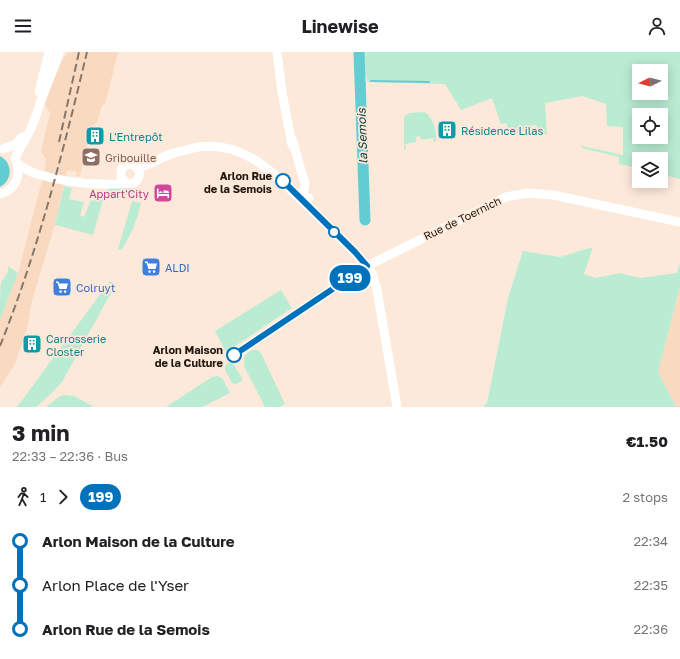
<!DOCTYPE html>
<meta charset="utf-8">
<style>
body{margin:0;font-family:"Golos Text",sans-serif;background:#f6f6f6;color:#202124;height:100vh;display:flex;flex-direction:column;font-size:15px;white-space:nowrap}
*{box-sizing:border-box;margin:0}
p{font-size:13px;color:#757577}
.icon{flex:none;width:22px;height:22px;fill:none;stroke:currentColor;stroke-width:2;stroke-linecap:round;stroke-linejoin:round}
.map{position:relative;height:355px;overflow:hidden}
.details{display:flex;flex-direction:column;background:#fff;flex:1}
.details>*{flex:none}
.badge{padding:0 8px;border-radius:13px;font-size:14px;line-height:26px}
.needle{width:26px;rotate:264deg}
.fabs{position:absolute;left:632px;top:12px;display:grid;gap:8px}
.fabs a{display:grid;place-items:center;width:36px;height:36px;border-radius:0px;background:#fff;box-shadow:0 2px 10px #0003;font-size:20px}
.map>.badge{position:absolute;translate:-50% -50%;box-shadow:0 0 0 2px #fff}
.legs{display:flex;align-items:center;gap:6px;height:44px;padding:0 12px;font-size:13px}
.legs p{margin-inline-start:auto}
.summary{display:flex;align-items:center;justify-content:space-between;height:68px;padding:0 12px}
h1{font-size:22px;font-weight:700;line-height:30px}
ul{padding:0 12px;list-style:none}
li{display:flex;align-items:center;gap:14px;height:44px;font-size:15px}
li i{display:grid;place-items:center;width:6px;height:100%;margin:0 5px;background:currentColor}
li i::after{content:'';width:10px;height:10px;margin:-5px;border:3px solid;border-radius:50%;background:#fff}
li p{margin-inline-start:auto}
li:first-child i{background:linear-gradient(#0000 50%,currentColor 0)}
li:last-child i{background:linear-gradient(currentColor 50%,#0000 0)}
header{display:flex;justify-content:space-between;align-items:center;height:52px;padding:0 12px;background:#fff;font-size:18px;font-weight:700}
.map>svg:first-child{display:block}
.built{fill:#f9dac0}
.green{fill:#baecd3;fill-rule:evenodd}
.water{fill:#62ced3}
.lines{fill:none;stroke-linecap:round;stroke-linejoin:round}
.stream{stroke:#62ced3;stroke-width:2}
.river{stroke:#62ced3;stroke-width:11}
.major{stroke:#fff;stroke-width:9}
.rail{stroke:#85776c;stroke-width:2;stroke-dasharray:8 4;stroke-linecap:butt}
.line-1-casing{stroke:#fff;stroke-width:9}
.line-1{stroke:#0072bc;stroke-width:6}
.stop-1-dot{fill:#fff;stroke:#0072bc;stroke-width:2}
.labels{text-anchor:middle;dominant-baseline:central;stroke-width:3.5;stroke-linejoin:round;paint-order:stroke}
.culture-label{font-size:11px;fill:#0d838f;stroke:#fde9d9;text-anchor:start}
.education-label{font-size:11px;fill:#785e54;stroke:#fde9d9;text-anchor:start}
.stop-label{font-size:11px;font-weight:bold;fill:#211811;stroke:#fde9d9;text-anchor:end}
.hotel-label{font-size:11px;fill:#b23c85;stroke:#fde9d9;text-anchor:end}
.street-label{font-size:11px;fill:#211811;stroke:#fde9d9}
.shop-label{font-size:11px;fill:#366cbe;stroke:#fde9d9;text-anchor:start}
.water-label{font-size:12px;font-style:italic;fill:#0f4143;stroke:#fde9d9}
</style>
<header><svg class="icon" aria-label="menu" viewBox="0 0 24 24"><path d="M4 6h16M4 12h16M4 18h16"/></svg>Linewise<svg class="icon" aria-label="person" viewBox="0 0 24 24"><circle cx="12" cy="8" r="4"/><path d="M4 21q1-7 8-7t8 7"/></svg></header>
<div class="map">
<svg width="680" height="355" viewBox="0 0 680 355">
<rect width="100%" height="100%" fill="#fde9d9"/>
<path class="built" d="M68,0h50l-13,53h-3l-5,18 -4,2 -2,3 -11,48h-4l1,-4 -10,-2 -12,55 -23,75 -5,29 -12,35 -15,23v-67l18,-47 27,-104 1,-9 -5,-9 9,-38 -6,-10 17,-41z
M680,234v121h-4l-18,-35z"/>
<path class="green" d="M363,0h317v127l-19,-5v-15h-22v9l-20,-4v-7l-37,-9v-2l41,9v-28l-16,-1 -1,-22 -23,-8 -38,7 2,32 -7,-2 -4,-8 -8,1 -8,7h-10l-4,-10 -5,1 -9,-26 -31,12 -16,-26 -77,-2c-5,-10 -5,-19 -5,-30zM639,19h22v22h-22zM639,63h22v22h-22z
M424,60c9,4 13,20 12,29l-2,1 -1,-4 -12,2 -1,-4 -4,1v5l-11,2 1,5h-2v-32l5,-4z
M64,134l8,2 -3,11 15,3 -4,13 4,2 7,-17 4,1 3,-6 7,-2 -12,42 -38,-10z
M124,135l12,2 6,6v5l-35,-10 1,-2z
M132,149l9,2c-4,18 -10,33 -20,47l-3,-1z
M593,195l-9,27 12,4 24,-5 20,5 37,-5 3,-10v23l-22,86 18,35h-193l4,-4 21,-105 15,-47 37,6z
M8,214l10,7 -18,47c0,-7 0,-33 1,-37 3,-6 8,-9 7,-17z
M110,229l4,2 -3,10 -49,89 -10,11 -16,14h-19z
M281,238l11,18 -66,44 -11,-21z
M252,298h5l4,3 24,51 -5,3h-15l-21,-41v-7l1,-4z
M228,311h5l1,2 8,13v3l-6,3 -4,-1 -7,-13v-4z
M218,324l5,3 7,14 -28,14h-36l46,-30z
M63,343l11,1 20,11h-48l11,-9z"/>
<path class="water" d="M0,104c13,7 13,24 0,31z"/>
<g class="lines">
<path class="stream" d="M371,29l58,1
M360,33l5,-2"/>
<path class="river" d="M359,0l6,168"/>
<path class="major" d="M277,0l5,40 10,53
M39,40l10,-40
M3,97l13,-5 6,-7
M15,107c4,-11 11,-20 16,-31 5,-11 8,-23 13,-35 5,-14 11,-26 15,-41
M18,113c6,2 12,7 19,9 30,9 65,12 96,9 11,-5 7,-20 -6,-19l-6,5v8l5,6
M137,115c13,0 24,-11 37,-14 8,-2 16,-4 24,-6 46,-6 75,25 104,54l3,-17 -13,-45
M0,142c15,-4 22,-19 16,-33
M309,146l-2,3 -3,1 51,51 12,13 5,7 5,17 20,117
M367,214l139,-69 22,-4 25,2 127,27"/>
<path class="rail" d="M59,90l20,-90
M0,294c38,-95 63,-194 87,-294"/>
</g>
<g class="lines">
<defs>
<path id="line-1" d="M234,303l133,-89 -12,-14 -72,-71"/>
</defs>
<use href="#line-1" class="line-1-casing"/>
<use href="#line-1" class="line-1"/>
</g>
<defs>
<symbol id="building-square" viewBox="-11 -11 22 22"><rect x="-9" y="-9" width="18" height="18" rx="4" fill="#0f9aa8" stroke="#fde9d9"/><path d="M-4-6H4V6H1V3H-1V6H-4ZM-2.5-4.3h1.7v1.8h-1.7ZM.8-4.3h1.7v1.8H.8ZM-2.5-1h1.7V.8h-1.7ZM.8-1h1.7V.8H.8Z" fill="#fff"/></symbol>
<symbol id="school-square" viewBox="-11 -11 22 22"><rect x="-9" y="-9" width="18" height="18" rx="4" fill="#8d6e63" stroke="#fde9d9"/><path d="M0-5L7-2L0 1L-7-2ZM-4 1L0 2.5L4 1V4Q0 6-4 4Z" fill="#fff"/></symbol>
<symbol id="hotel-square" viewBox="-11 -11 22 22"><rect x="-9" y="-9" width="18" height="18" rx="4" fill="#d1479c" stroke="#fde9d9"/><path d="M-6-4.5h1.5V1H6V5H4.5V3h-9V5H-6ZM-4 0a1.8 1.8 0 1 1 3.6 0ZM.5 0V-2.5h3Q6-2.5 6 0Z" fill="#fff"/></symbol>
<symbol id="supermarket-square" viewBox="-11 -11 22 22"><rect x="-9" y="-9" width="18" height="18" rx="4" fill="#3f7fe0" stroke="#fde9d9"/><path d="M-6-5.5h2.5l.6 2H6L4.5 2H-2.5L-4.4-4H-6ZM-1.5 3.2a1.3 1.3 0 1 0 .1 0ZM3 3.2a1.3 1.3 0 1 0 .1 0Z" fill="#fff"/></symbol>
</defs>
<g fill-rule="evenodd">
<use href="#building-square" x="436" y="67" width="22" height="22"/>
<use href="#building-square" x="84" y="73" width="22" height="22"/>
<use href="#school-square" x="80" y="94" width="22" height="22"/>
<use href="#hotel-square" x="152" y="130" width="22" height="22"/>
<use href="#supermarket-square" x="140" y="204" width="22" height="22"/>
<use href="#supermarket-square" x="51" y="224" width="22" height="22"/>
<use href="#building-square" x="21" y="281" width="22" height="22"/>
</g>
<g class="stop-1-dot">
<circle cx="283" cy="129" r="7"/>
<circle cx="334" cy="180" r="5"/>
<circle cx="234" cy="303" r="7"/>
</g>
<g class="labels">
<g class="culture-label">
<text x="461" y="78">Résidence Lilas</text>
<text x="109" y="84">L'Entrepôt</text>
<text x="46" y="286">Carrosserie<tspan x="46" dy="13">Closter</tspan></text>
</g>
<g class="education-label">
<text x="105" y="105">Gribouille</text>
</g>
<g class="stop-label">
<text x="272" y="123">Arlon Rue<tspan x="272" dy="13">de la Semois</tspan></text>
<text x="223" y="297">Arlon Maison<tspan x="223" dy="13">de la Culture</tspan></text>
</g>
<g class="hotel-label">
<text x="149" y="141">Appart'City</text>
</g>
<g class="street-label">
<text transform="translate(462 166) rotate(-26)">Rue de Toernich</text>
</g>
<g class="shop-label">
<text x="165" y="215">ALDI</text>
<text x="76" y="235">Colruyt</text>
</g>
<g class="water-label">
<text transform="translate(362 84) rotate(-92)">la Semois</text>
</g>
</g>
</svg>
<div class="fabs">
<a><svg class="needle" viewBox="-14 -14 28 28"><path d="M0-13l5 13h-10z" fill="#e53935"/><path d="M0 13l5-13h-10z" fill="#757577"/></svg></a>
<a><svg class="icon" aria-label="locate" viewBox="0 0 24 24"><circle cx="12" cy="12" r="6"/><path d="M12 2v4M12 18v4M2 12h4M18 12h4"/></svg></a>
<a><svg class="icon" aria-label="layers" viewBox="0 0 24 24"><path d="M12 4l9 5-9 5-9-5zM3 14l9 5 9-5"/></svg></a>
</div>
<b class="badge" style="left:350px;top:226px;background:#0072bc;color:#fff">199</b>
</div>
<section class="details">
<div class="summary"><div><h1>3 min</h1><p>22:33 – 22:36 · Bus</p></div><b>€1.50</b></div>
<div class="legs"><svg class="icon" aria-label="walk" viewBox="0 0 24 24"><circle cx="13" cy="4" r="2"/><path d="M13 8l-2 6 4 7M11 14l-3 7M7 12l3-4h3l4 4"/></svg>1<svg class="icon" aria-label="forward" viewBox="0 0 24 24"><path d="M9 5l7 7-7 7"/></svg><b class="badge" style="background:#0072bc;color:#fff">199</b><p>2 stops</p></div>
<ul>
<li><i style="color:#0072bc"></i><b>Arlon Maison de la Culture</b><p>22:34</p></li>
<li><i style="color:#0072bc"></i><span>Arlon Place de l'Yser</span><p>22:35</p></li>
<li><i style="color:#0072bc"></i><b>Arlon Rue de la Semois</b><p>22:36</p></li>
</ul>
</section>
